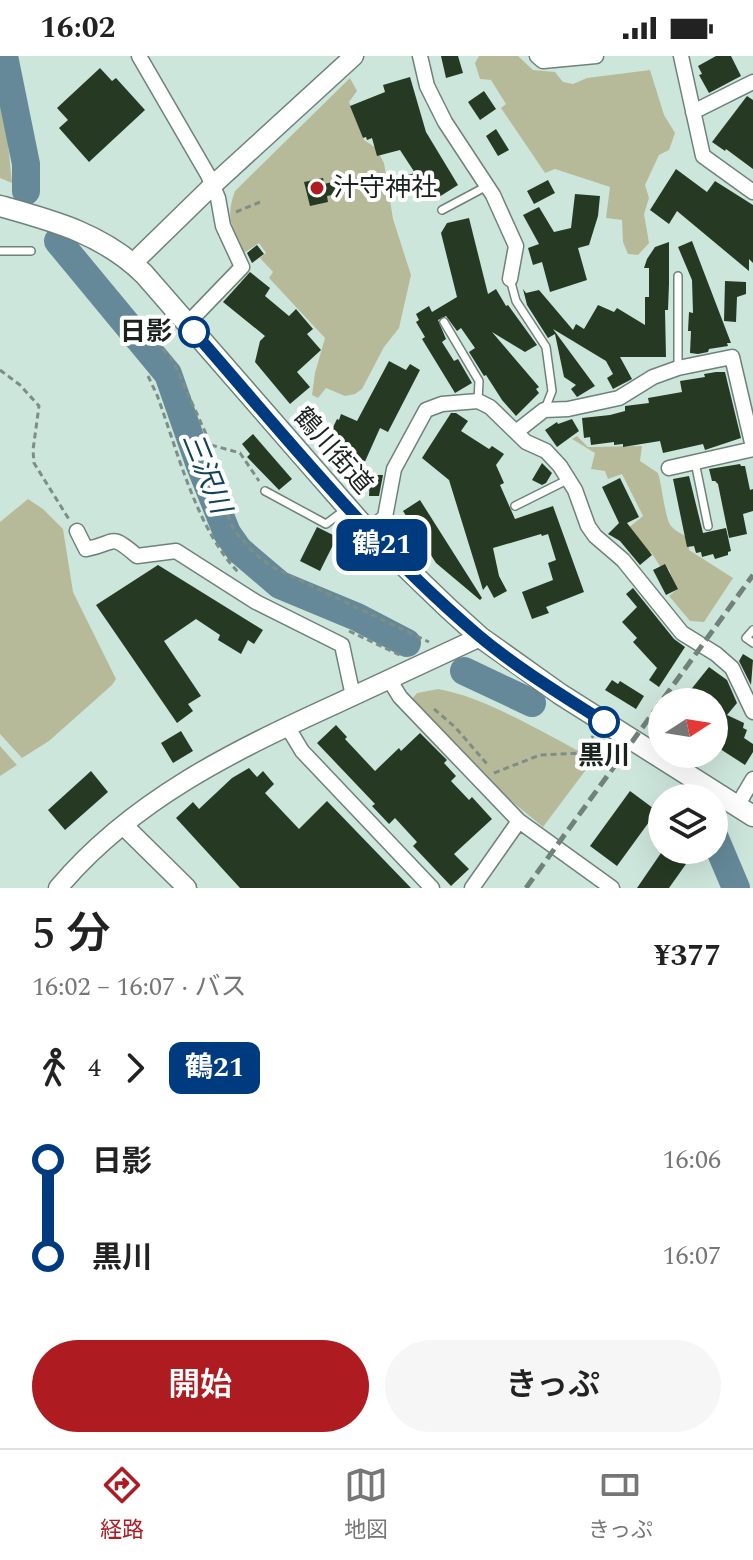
<!DOCTYPE html>
<html lang="ja">
<meta charset="utf-8">
<style>
body{margin:0;font-family:Spectral,"Noto Sans JP",serif;background:#f6f6f6;color:#222;height:100vh;display:flex;flex-direction:column;font-size:30px;white-space:nowrap}
*{box-sizing:border-box;margin:0}
p{font-size:26px;color:#767676}
.icon{flex:none;width:44px;height:44px;fill:none;stroke:currentColor;stroke-width:2;stroke-linecap:round;stroke-linejoin:round}
.map{position:relative;height:832px;overflow:hidden}
.side{display:flex;flex-direction:column;background:#fff;flex:1}
.side>*{flex:none}
.badge{padding:0 16px;border-radius:12px;font-size:28px;line-height:52px}
.needle{width:52px;rotate:78deg}
.fabs{position:absolute;left:648px;top:632px;display:grid;gap:16px}
.fabs a{display:grid;place-items:center;width:80px;height:80px;border-radius:50%;background:#fff;box-shadow:0 8px 32px #0002;font-size:40px}
.map>.badge{position:absolute;translate:-50% -50%;box-shadow:0 0 0 4px #fff}
.legs{display:flex;align-items:center;gap:12px;height:88px;padding:0 32px;font-size:26px}
.legs p{margin-inline-start:auto}
.overview{display:flex;align-items:center;justify-content:space-between;height:136px;padding:0 32px}
h1{font-size:44px;font-weight:600;line-height:60px}
.action{display:flex;gap:16px;margin-top:auto;padding:16px 32px}
.action a{flex:1;height:92px;border-radius:48px;background:#ae1c22;color:#fff;font-size:32px;font-weight:600;line-height:92px;text-align:center}
.action a+a{background:#f6f6f6;color:#222}
ul{padding:0 32px;list-style:none}
li{display:flex;align-items:center;gap:28px;height:96px;font-size:30px}
li i{display:grid;place-items:center;width:12px;height:100%;margin:0 10px;background:currentColor}
li i::after{content:'';width:20px;height:20px;margin:-10px;border:6px solid;border-radius:50%;background:#fff}
li p{margin-inline-start:auto}
li:first-child i{background:linear-gradient(#0000 50%,currentColor 0)}
li:last-child i{background:linear-gradient(currentColor 50%,#0000 0)}
.status{display:flex;justify-content:space-between;align-items:center;height:56px;padding:0 40px;background:#fff;direction:ltr}
.status svg{height:22px;fill:currentColor}
.menu{display:flex;justify-content:space-around;align-items:center;height:112px;border-top:2px solid #e0e0e0;background:#fff;font-size:22px;color:#767676}
.menu a{display:grid;justify-items:center;gap:4px}
.menu .active{color:#ae1c22}
.map>svg:first-child{display:block}
.green{fill:#b7ba99}
.lines{fill:none;stroke-linecap:round;stroke-linejoin:round}
.river{stroke:#658998;stroke-width:28}
.building{fill:#263a23}
.lane-casing{stroke:#6d837a;stroke-width:10}
.street-casing{stroke:#6d837a;stroke-width:17}
.secondary-casing{stroke:#6d837a;stroke-width:21}
.primary-casing{stroke:#6d837a;stroke-width:23}
.path{stroke:#7d8e87;stroke-width:3;stroke-dasharray:6 4;stroke-linecap:butt}
.lane{stroke:#fff;stroke-width:7}
.street{stroke:#fff;stroke-width:14}
.secondary{stroke:#fff;stroke-width:18}
.primary{stroke:#fff;stroke-width:20}
.rail{stroke:#71827b;stroke-width:5;stroke-dasharray:12 6;stroke-linecap:butt}
.line-1-casing{stroke:#fff;stroke-width:18}
.line-1{stroke:#003b80;stroke-width:12}
.poi-dot{fill:#ae1c22;stroke:#fff;stroke-width:3}
.stop-1-dot{fill:#fff;stroke:#003b80;stroke-width:4}
.labels{text-anchor:middle;dominant-baseline:central;stroke-width:8;stroke-linejoin:round;paint-order:stroke}
.poi-label{font-size:26px;fill:#1a231f;stroke:#fff;text-anchor:start}
.stop-label{font-size:26px;font-weight:bold;fill:#1a231f;stroke:#fff;text-anchor:end}
.street-label{font-size:26px;fill:#1a231f;stroke:#fff}
.water-label{font-size:28px;font-style:italic;fill:#104457;stroke:#fff}
</style>
<div class="status"><b>16:02</b><svg viewBox="0 0 49 12"><path d="M0 12V9h3v3zM5 12V6h3v6zM10 12V3h3v9zM15 12V0h3v12zM26 1h20v11H26zM47 4h2v5h-2z"/></svg></div>
<div class="map">
<svg width="753" height="832" viewBox="0 0 753 832">
<rect width="100%" height="100%" fill="#cde6dc"/>
<path class="green" d="M479,0h39l15,14 22,2 8,10 10,2 14,-6 63,-8 14,45 11,18 -6,17 -10,5 -14,30 4,13 -5,16 5,29 -11,12 -10,-1 -5,-12 -1,-22 -16,-2 4,-31 -55,-18 -10,4 -44,-65 5,-4 -15,-24 -11,-1 -5,-16z
M0,8l12,119 -12,-5z
M350,22l7,13 -8,11 15,38 12,8 8,15 9,56 18,56 -12,53 -15,19 -22,42 -7,5 -10,2 -19,-8 -8,10 -6,-3 3,-22 10,-35 -56,-60 4,-6 -13,-14 6,-5 -7,-10 -15,10c-12,-26 -19,-34 -9,-62z
M577,380l11,11 54,-1 -2,15 18,12c4,12 7,46 13,53 4,5 12,8 17,12l1,12 44,28 -29,44 -14,-1 -21,-25 7,-6 -7,-21 -6,2 -12,-19 -5,2 -19,-25 16,-13 -21,-42 -14,5 -3,-8 -14,-2 4,-16 -23,-14z
M28,443l15,10 20,20 10,63 43,87 -4,6 -63,56 -27,17 -22,-24v-212z
M438,633c48,8 111,47 156,70l-51,68 -50,-41 -81,-87 5,-6z
M0,690l17,19 -17,11z"/>
<g class="lines">
<path class="river" d="M4,0l22,108v27
M58,185l110,133 31,89 28,70 12,17 41,35 77,32 50,26
M464,615l68,32
M714,780l22,52"/>
</g>
<path class="building" d="M441,0h17l5,17 -17,5z
M716,0h15l10,20 -32,17 -10,-18 3,-1 -4,-8z
M100,12l12,13 4,-3 29,32 -56,52 -30,-34 9,-8 -11,-12z
M410,21l16,55 32,53 -19,12 -11,-1 -4,-6 -22,4 -4,-16 17,-5 -15,-23 -23,6 -5,-18 -5,2 -1,-3 -3,1 -13,-32 35,-14 -2,-7z
M484,35l12,18 -16,11 -12,-18z
M747,40l6,4v69l-27,-20 -1,2 -13,-9z
M496,73l13,21 -11,6 -12,-20z
M676,113l31,23 8,-11 38,24v58l-4,-4v12l-72,-60 -8,13 -19,-14z
M323,122l1,6 21,-5 3,13 -21,4 1,6 -18,4 -6,-24z
M548,124l7,13 -21,11 -7,-13z
M575,138l25,2 -2,20 -9,29 -11,3 9,32 -37,12 -8,-30 -9,3 -5,-17 11,-4 -16,-29 16,-8 15,25 17,-4z
M469,162l19,76 8,-5 10,17 2,-1 29,40 -12,7 -33,-20 47,55 -3,2 3,4 -23,23 -14,-16 -16,-25 -2,1 -15,-24 6,-4 -14,-20 -4,3 -11,-15 -8,4 8,19 -4,3 12,19 4,-2 14,24 -17,10 -33,-54 3,-2 -9,-15 3,-2 -3,-6 13,-8 3,6 25,-15 -16,-64 6,-10z
M692,185l39,102h-4l1,3 -19,3 -1,3 -10,2 -8,-1 1,-22h-3l1,-19 4,1 -1,-33 -14,-33z
M669,186v42l-1,26h-3l1,47h-46l12,22 -19,10 -6,-11 6,-4 -7,-13 -53,-32 42,57 -18,11 -6,-8 5,-4 -12,-8 -9,-43 -7,4 -21,-33 -4,-16 3,4 13,-3 34,40 3,-6 8,5 14,-24 16,7 3,-4 28,17v-28h4v-29h-5l3,-9 8,-12z
M257,189l7,9 -12,9 -5,-10z
M250,216l20,16 -5,8 24,20 7,-7 17,20 -6,5 14,16 -24,22 13,15 -20,17 -35,-42 5,-21 5,-5 -42,-34z
M725,225l21,1v12l-9,3 -1,25 -12,-1z
M389,305l17,9 4,-6 10,6 -32,62 -8,-4 -17,38 -29,-13 2,-4 -11,-5 12,-25 2,1 2,-6 16,7z
M716,316h9l16,66 -36,12 -2,-6 -40,9 -3,-12 -37,6v-3l-9,1v-3l-23,3 -1,-8 -6,1 -2,-20 28,-3 15,-4v-5l24,-3 -1,-5 34,-6 -2,-11 25,-4 -1,-3z
M451,357h5l12,8 -7,10 28,18 3,-3 12,8 -8,11 8,18 -4,2 15,34 38,-13 31,86 -38,15 3,6 -17,6 -10,-27 31,-12 -5,-17 8,-3 -8,-26 -6,2 -1,-2 -48,14 6,28 8,15 -13,7 -7,-13 -4,5 -34,-110 -27,-22z
M572,363l7,12 -22,16 -12,-17 12,-8 1,2z
M253,378l39,45 -13,11 -32,-33 3,-3 -8,-10z
M542,407l10,10 -6,10 -4,2 -10,-5z
M740,408l1,2h4l5,24 3,-1v22l-10,3 4,20 -18,4 -11,-54 -3,-3h-3l-3,-12z
M370,419h13l-4,21h-10z
M689,420l14,57 23,-5 5,23 -3,1v3l-13,4 -2,-5 -11,3 -1,-5 -5,1 -2,-7 -7,1 -14,-68z
M620,422l19,39 -12,6 25,32 -12,10 -20,-24 -12,-7 11,-11 -17,-36z
M420,444l62,98 -2,2 -44,-37 -33,-52z
M317,471l20,10 -17,34 -20,-10z
M665,508l13,25 -12,6 -13,-25z
M158,509l105,65 -9,14 -6,-4 -7,14 -23,-14 2,-5 -24,-16 -32,22 37,55 -13,8 5,7 -16,12 -81,-118z
M633,532l41,51 11,8 -26,40 -10,-7 8,-12 -24,-26 4,-4 -15,-16 15,-15 -11,-13z
M743,598l10,6 -2,25 -12,-24z
M709,611l18,13 10,23 -10,12 17,8 -1,5 4,2 -3,8 9,6v8l-8,13 -31,-20v-43h-33z
M612,624l6,4 2,-3 24,15 -8,13 -31,-19z
M336,669l11,12 -2,2 30,32 24,-23 2,3 19,-18 27,27 -3,3 12,13 -5,5 18,19 3,-3 20,22 -38,35 15,15 -18,17 -38,-40 4,-4 -22,-24 -6,6 -17,-18 3,-2 -58,-61z
M181,675l12,20 -20,12 -12,-20z
M249,712l8,9 6,-6 11,13 -9,9 34,36 28,-28 84,87h-171l-64,-70 17,-16 6,7 33,-31z
M91,715l17,21 -43,38 -17,-20z
M630,735l27,20 -40,55 -27,-20z
M663,794l23,14 -17,24h-32z"/>
<g class="lines">
<defs>
<path id="lane" d="M442,154l45,-24
M0,195h31
M678,220v92
M510,223l6,22 30,46 6,44 -7,18
M444,266l35,59 -1,20
M695,406l13,64
M265,435l61,33 20,-15
M515,450l54,-27
M753,574l-7,8 7,5"/>
<path id="street" d="M139,0l69,119 10,23 5,28 19,41 -55,57
M420,0l7,30 18,36 48,73 23,51 -6,33
M537,0l6,5 53,-5
M681,0l22,100 50,36
M693,56l60,-30
M516,376l28,-22 24,-1 51,-11 34,-21 25,-9 54,-11 21,90
M669,412l84,-19
M77,475l9,18c31,-5 22,-18 51,7l39,-5 80,51 86,43 11,51
M368,475l17,-14 9,-48 32,-59 16,-6 36,-3 12,6 36,35 20,9 14,15 15,24 13,36 7,10 28,24 59,73 34,21 16,14 21,44
M389,623l11,18 119,124 -47,67
M287,670l15,25 130,137
M737,750l16,-27
M519,765l93,67"/>
<path id="secondary" d="M133,207l80,-78 141,-129
M123,769l64,63
M58,832c74,-88 175,-137 278,-184 48,-22 96,-45 144,-67"/>
<path id="primary" d="M0,150c54,15 103,28 144,68l224,257 80,77 32,29 80,57 193,122"/>
</defs>
<use href="#lane" class="lane-casing"/>
<use href="#street" class="street-casing"/>
<use href="#secondary" class="secondary-casing"/>
<use href="#primary" class="primary-casing"/>
<path class="path" d="M236,156l24,-10
M136,263l37,42 38,84 8,49 15,36 19,22 19,15 157,75
M0,314l20,15 19,21 -6,44 1,13 36,58
M148,320l9,19c21,57 40,136 83,179
M211,389l29,8 19,28
M349,575l51,24
M434,653l21,18 32,37
M494,717l46,-18 43,-2 10,-17"/>
<use href="#lane" class="lane"/>
<use href="#street" class="street"/>
<use href="#secondary" class="secondary"/>
<use href="#primary" class="primary"/>
<path class="rail" d="M526,832l227,-313"/>
</g>
<g class="lines">
<defs>
<path id="line-1" d="M194,276c91,104 178,213 284,303 39,33 84,60 126,87"/>
</defs>
<use href="#line-1" class="line-1-casing"/>
<use href="#line-1" class="line-1"/>
</g>
<circle class="poi-dot" cx="317" cy="132" r="8"/>
<g class="stop-1-dot">
<circle cx="194" cy="276" r="14"/>
<circle cx="604" cy="666" r="14"/>
</g>
<g class="labels">
<g class="poi-label">
<text x="333" y="132">汁守神社</text>
</g>
<g class="stop-label">
<text x="172" y="276">日影</text>
<text x="604" y="700" text-anchor="middle">黒川</text>
</g>
<g class="street-label">
<text transform="translate(333 395) rotate(49)">鶴川街道</text>
</g>
<g class="water-label">
<text transform="translate(206 417) rotate(68)">三沢川</text>
</g>
</g>
</svg>
<div class="fabs">
<a><svg class="needle" viewBox="-14 -14 28 28"><path d="M0-13l5 13h-10z" fill="#e53935"/><path d="M0 13l5-13h-10z" fill="#767676"/></svg></a>
<a><svg class="icon" aria-label="layers" viewBox="0 0 24 24"><path d="M12 4l9 5-9 5-9-5zM3 14l9 5 9-5"/></svg></a>
</div>
<b class="badge" style="left:382px;top:489px;background:#003b80;color:#fff">鶴21</b>
</div>
<section class="side">
<div class="overview"><div><h1>5 分</h1><p>16:02 – 16:07 · バス</p></div><b>¥377</b></div>
<div class="legs"><svg class="icon" aria-label="walk" viewBox="0 0 24 24"><circle cx="13" cy="4" r="2"/><path d="M13 8l-2 6 4 7M11 14l-3 7M7 12l3-4h3l4 4"/></svg>4<svg class="icon" aria-label="forward" viewBox="0 0 24 24"><path d="M9 5l7 7-7 7"/></svg><b class="badge" style="background:#003b80;color:#fff">鶴21</b></div>
<ul>
<li><i style="color:#003b80"></i><b>日影</b><p>16:06</p></li>
<li><i style="color:#003b80"></i><b>黒川</b><p>16:07</p></li>
</ul>
<div class="action"><a>開始</a><a>きっぷ</a></div>
</section>
<nav class="menu">
<a class="active"><svg class="icon" aria-label="directions" viewBox="0 0 24 24"><path d="M12 3l9 9-9 9-9-9zM9 14v-3h6M13 9l2 2-2 2"/></svg>経路</a>
<a><svg class="icon" aria-label="map" viewBox="0 0 24 24"><path d="M3 6l6-2 6 2 6-2v14l-6 2-6-2-6 2zM9 4v14M15 6v14"/></svg>地図</a>
<a><svg class="icon" aria-label="tickets" viewBox="0 0 24 24"><path d="M3 7h18v10H3zM15 7v10"/></svg>きっぷ</a>
</nav>
